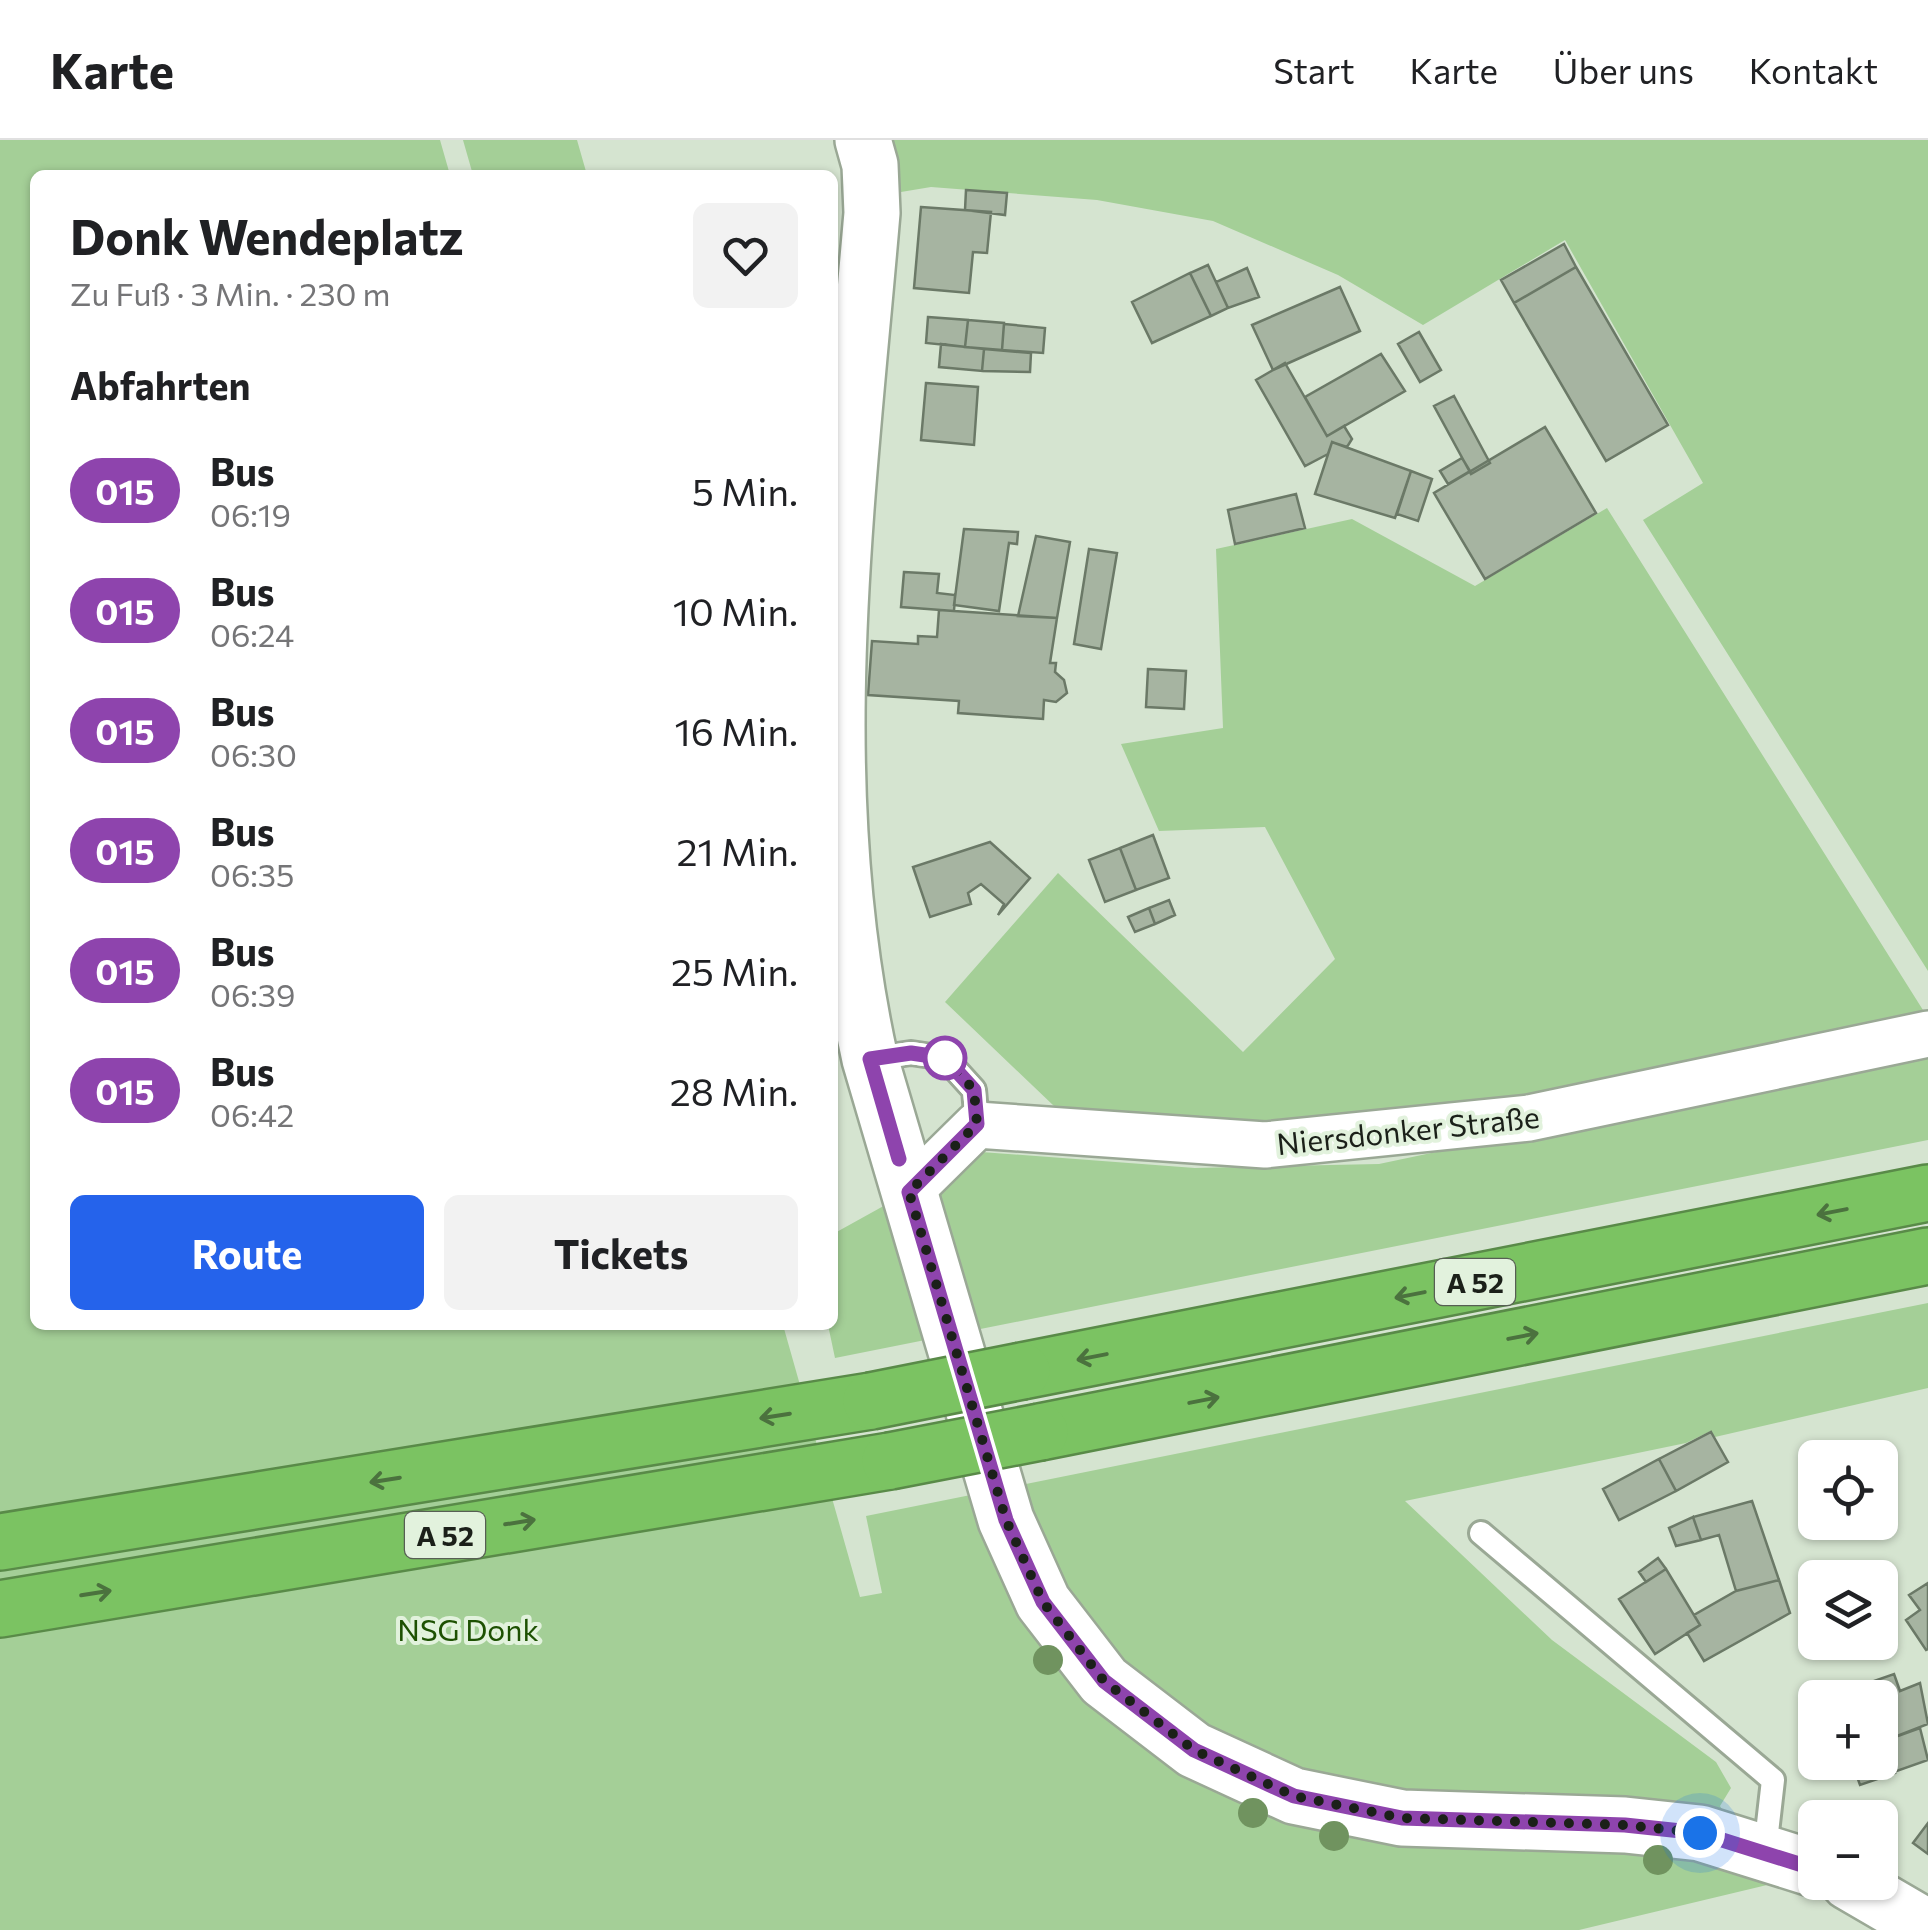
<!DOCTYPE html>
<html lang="de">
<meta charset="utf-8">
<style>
body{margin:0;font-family:Commissioner,sans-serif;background:#f2f2f2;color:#202124;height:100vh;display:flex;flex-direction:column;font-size:38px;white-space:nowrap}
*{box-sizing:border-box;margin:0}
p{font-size:32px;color:#757577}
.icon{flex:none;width:55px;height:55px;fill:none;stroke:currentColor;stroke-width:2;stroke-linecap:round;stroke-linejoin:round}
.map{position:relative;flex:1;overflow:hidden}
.drawer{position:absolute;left:30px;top:30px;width:808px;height:1160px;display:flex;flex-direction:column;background:#fff;border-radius:15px;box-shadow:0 2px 8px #0004}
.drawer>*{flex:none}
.badge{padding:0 20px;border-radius:32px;font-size:35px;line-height:65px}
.buttons{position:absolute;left:1798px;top:1300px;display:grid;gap:20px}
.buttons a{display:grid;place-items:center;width:100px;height:100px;border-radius:15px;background:#fff;box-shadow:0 2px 8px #0004;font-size:50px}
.you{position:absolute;width:50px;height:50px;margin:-25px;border:8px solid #fff;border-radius:50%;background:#1a73e8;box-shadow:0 0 0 15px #1a73e833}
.map>.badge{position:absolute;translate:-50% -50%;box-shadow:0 0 0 5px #fff}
h2{padding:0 40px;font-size:38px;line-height:90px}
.round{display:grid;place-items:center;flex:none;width:105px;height:105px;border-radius:15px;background:#f2f2f2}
.head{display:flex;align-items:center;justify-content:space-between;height:170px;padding:0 40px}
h1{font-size:48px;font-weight:700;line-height:75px}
.button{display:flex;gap:20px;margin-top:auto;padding:20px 40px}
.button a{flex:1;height:115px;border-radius:15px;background:#2563eb;color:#fff;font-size:40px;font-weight:700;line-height:115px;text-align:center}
.button a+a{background:#f2f2f2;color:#202124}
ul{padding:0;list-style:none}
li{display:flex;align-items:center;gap:30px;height:120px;padding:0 40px}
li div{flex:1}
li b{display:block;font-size:38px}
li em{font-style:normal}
li .badge{min-width:110px;font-weight:700;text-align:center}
header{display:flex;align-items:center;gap:60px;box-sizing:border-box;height:140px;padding:0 50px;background:#fff;border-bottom:2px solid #e0e0e0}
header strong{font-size:48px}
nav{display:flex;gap:55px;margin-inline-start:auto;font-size:35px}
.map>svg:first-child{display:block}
.green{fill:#a4cf97}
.building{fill:#a6b4a1;stroke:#6b7967;stroke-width:2.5}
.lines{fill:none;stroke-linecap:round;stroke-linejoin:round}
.service-casing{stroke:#9aa895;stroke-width:28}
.minor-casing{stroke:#9aa895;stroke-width:50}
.tertiary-casing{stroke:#9aa895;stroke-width:60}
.motorway-casing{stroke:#598a48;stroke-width:60}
.service{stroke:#fff;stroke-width:22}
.minor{stroke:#fff;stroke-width:45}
.tertiary{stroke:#fff;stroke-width:55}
.motorway{stroke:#7bc362;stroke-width:55}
.motorway-bridge-casing{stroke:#598a48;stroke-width:60;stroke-linecap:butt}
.motorway-bridge{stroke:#7bc362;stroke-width:55}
.tree{fill:#70935f}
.oneway{stroke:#4b723e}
.line-casing{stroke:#fff;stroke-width:22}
.line{stroke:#8e44ad;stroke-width:15}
.walk{stroke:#1b2019;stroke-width:10;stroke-dasharray:0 18}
.stop-dot{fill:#fff;stroke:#8e44ad;stroke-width:5}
.labels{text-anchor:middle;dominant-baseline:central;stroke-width:8;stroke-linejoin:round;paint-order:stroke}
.shield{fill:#e2f2dd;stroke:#575f54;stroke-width:2.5}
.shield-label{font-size:28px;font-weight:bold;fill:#1b2019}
.street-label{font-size:30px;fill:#1b2019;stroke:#e2f2dd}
.park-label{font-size:30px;fill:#1d5102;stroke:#e2f2dd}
</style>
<header>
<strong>Karte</strong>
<nav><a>Start</a><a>Karte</a><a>Über uns</a><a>Kontakt</a></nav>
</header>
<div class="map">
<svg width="1928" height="1790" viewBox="0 0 1928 1790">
<rect width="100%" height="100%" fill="#d5e4d0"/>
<path class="green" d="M0,0h440l10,35h-415v1150h748l77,272 22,-4 -16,-77 1062,-213v85l-213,49 -4,-6 -25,12 -281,58 147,139 164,122 15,26 -11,18 47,79 -188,45h-1579z
M463,0h114l10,35h-114z
M882,0h1046v831l-285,-451 60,-37 -138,-243 -142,85 -85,-50 -125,-54 -116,-21 -166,-13 -36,6z
M1607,368l321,510 -372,82 -240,22h-99l-163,-16 -109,-104 113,-129 185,179 92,-93 -70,-132 -106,4 -38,-87 102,-16 -7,-179 136,-30 123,67z
M1928,908v92l-1093,218 -7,-33h4l1,-91 148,-82 214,16 184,-4z"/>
<path class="building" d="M966,50l41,3 -2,22 -40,-5z
M921,67l70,5 -4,41 -14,-1 -4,41 -55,-5z
M1564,104l12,23 -62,36 -13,-23z
M1208,125l20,43 -17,8 -21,-43z
M1576,127l92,158 -62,36 -92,-158z
M1247,128l12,29 -31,11 -12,-26z
M1190,133l21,43 -59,27 -20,-41z
M1340,147l20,44 -87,39 -21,-45z
M928,177l40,3 -3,27 -39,-4z
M968,180l36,3 -2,27 -37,-3z
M1004,184l41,4 -2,25 -41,-3z
M1419,192l22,38 -21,12 -22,-38z
M941,204l43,5 -2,22 -43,-4z
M984,209l47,4 -1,19 -48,-1z
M1381,214l24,37 -78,45 -22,-39z
M1285,223l42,73 17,-10 8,13 -5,8 -15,-5 -4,12 -23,12 -49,-86z
M926,243l52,4 -4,58 -53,-5z
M1454,256l36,67 -19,11 -37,-68z
M1545,287l51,86 -111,66 -51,-86z
M1332,302l79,29 -16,47 -80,-24z
M1462,318l8,13 -22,13 -8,-13z
M1411,331l21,8 -14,42 -21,-7z
M1296,354l9,34 -70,16 -7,-34z
M964,389l54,3 -1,12 -8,-1 -10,68 -45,-6z
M1036,396l34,6 -13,76 -39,-2z
M1089,409l28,4 -16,96 -27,-5z
M904,432l35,2 -2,19 18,2 -1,16 -53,-4z
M939,470l118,8 -7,45h6l-1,9 9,8 3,13 -11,9 -12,-2 -1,19 -85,-6 1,-12 -91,-6 4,-54 46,3v-8l19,1z
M1148,529l38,2 -2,38 -38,-2z
M1153,695l16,43 -33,12 -16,-42z
M990,702l40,36 -32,37 6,-11 -23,-20 -13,9 3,11 -41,13 -17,-50z
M1120,708l16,42 -31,12 -16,-42z
M1169,760l6,15 -20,9 -6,-16z
M1149,768l6,16 -20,8 -7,-15z
M1711,1292l17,30 -52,29 -17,-32z
M1659,1319l17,32 -57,29 -16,-31z
M1752,1361l27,79 -43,11 -17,-56 -18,5 -8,-23z
M1693,1377l8,23 -25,6 -7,-18z
M1658,1418l8,11 -20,13 -7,-10z
M1666,1429l34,56 -45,29 -36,-55z
M1779,1440l11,33 -86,48 -17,-28 13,-8 -6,-10 42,-24z
M1928,1443v66l-2,1 -20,-30 14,-10 -11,-15z
M1894,1534l6,17 20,-8 8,41 -44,17 11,32 -35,12 -8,-23h28v-64h-30l-2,-8z
M1920,1588l8,32 -34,12 -10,-31z
M1928,1683v31l-15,-11z"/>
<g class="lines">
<defs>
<path id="service" d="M870,919l41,-6 34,5 29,32 3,35
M1481,1393l292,247 -8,70"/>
<path id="minor" d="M909,1052l68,-67 288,20 264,-27 399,-84"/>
<path id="tertiary" d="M863,0l7,25 2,48c-24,282 -64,566 -2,846l136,461 37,82 61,79 90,69 100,46 108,22 223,7 75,8 115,36
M1849,1742l79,46"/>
<path id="motorway" d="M1022,1231l906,-178
M1040,1292l888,-176
M0,1402l871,-141
M0,1469l890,-148"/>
</defs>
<use href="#service" class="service-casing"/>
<use href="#minor" class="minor-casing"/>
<use href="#tertiary" class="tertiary-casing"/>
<use href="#motorway" class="motorway-casing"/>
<use href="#service" class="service"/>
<use href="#minor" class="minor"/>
<use href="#tertiary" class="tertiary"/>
<use href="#motorway" class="motorway"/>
<defs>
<path id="motorway-bridge" d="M871,1261l151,-30
M890,1321l150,-29"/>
</defs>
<use href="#motorway-bridge" class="motorway-bridge-casing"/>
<use href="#motorway-bridge" class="motorway-bridge"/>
</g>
<g class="tree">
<circle cx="1048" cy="1520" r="15"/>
<circle cx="1253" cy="1673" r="15"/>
<circle cx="1334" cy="1696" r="15"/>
<circle cx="1658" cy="1720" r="15"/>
</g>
<defs><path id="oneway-shaft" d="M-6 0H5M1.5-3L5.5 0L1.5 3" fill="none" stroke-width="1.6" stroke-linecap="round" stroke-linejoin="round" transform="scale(2.5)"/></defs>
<g class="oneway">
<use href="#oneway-shaft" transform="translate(1832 1072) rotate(169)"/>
<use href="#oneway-shaft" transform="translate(1410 1155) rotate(169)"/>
<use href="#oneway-shaft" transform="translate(1523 1196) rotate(-11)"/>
<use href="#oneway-shaft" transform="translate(1092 1217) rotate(169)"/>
<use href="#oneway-shaft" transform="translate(1204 1260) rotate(-11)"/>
<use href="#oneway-shaft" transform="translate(775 1276) rotate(171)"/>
<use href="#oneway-shaft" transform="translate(385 1340) rotate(171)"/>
<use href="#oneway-shaft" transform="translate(520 1382) rotate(-9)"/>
<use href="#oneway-shaft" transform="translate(96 1453) rotate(-9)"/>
</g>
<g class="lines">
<defs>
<path id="line" d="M899,1019l-29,-100 41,-6 34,5 29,32 3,34 -68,68 97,328 37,82 61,79 90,69 100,46 108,22 223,7 75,8 115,36"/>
</defs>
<use href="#line" class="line-casing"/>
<use href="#line" class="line"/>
<path class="walk" d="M945,918l29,32 3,34 -68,68 97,328 37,82 61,79 90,69 100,46 108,22 223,7 75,8"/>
</g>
<circle class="stop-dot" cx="945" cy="918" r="20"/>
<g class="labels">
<g class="shield">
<rect x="1435" y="1119" width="80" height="46" rx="8"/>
<rect x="405" y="1372" width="80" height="46" rx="8"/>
</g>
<g class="shield-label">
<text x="1475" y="1142">A 52</text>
<text x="445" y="1395">A 52</text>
</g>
<g class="street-label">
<text transform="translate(1408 989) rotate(-6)">Niersdonker Straße</text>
</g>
<g class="park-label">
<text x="468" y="1488">NSG Donk</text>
</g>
</g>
</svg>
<div class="buttons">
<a><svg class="icon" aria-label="locate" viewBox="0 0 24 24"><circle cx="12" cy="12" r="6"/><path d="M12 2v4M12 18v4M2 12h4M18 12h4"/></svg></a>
<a><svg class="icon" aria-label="layers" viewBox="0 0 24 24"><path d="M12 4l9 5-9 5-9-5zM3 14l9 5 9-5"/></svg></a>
<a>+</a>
<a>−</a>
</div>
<div class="you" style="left:1700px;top:1693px"></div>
<section class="drawer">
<div class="head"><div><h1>Donk Wendeplatz</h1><p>Zu Fuß · 3 Min. · 230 m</p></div><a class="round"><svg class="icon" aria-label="heart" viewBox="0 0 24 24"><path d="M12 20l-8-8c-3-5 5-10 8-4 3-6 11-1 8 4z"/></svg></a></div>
<h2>Abfahrten</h2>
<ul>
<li><span class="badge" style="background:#8e44ad;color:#fff">015</span><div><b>Bus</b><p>06:19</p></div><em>5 Min.</em></li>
<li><span class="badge" style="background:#8e44ad;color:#fff">015</span><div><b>Bus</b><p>06:24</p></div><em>10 Min.</em></li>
<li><span class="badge" style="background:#8e44ad;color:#fff">015</span><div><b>Bus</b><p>06:30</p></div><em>16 Min.</em></li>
<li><span class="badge" style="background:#8e44ad;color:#fff">015</span><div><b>Bus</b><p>06:35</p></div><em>21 Min.</em></li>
<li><span class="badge" style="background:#8e44ad;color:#fff">015</span><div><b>Bus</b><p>06:39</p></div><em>25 Min.</em></li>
<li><span class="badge" style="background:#8e44ad;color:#fff">015</span><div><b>Bus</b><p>06:42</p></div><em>28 Min.</em></li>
</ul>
<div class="button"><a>Route</a><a>Tickets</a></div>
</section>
</div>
